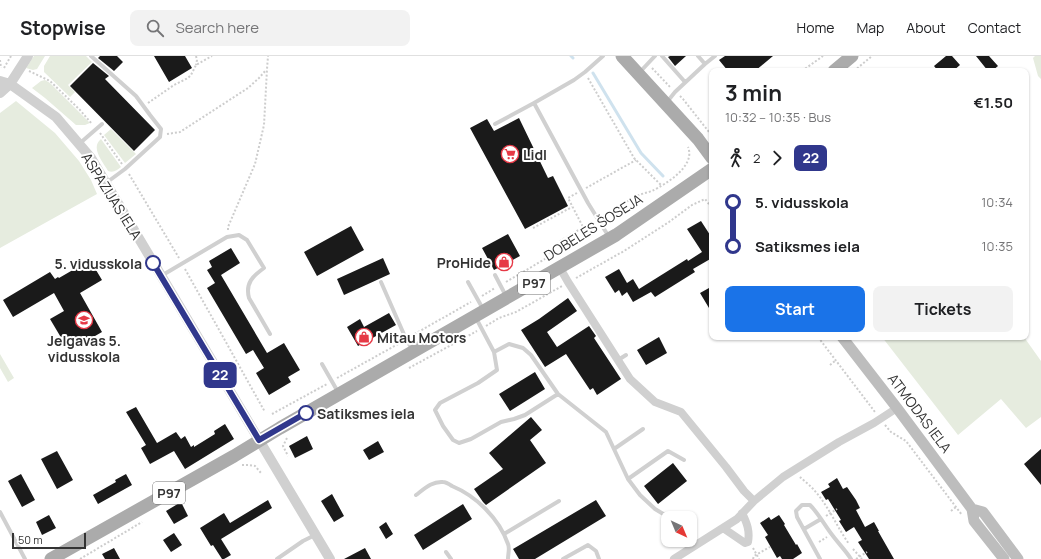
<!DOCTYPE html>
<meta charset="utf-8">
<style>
body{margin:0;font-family:Manrope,sans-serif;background:#f2f2f2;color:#202124;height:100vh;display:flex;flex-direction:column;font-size:15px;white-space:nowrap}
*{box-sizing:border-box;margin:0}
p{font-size:13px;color:#757577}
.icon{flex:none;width:22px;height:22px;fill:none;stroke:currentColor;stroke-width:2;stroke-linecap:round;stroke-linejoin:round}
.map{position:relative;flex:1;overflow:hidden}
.side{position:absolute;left:709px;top:12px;width:320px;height:272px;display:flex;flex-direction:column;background:#fff;border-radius:8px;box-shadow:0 1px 3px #0004}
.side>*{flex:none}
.badge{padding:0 8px;border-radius:6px;font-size:14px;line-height:26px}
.needle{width:26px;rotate:136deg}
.controls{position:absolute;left:661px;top:455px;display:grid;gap:8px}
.controls a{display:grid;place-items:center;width:36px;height:36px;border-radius:8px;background:#fff;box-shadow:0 1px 3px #0004;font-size:20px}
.scale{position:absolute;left:12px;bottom:10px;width:74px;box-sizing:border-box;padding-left:4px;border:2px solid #333;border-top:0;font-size:11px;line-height:14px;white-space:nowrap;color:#333;-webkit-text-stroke:3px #fff;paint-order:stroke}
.map>.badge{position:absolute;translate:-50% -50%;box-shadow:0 0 0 2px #fff}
.legs{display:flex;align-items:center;gap:6px;height:44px;padding:0 16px;font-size:13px}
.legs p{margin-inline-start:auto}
.summary{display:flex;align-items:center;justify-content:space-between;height:68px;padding:0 16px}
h1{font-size:22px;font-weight:700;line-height:30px}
.button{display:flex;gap:8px;margin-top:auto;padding:8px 16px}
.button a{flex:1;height:46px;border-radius:8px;background:#1a73e8;color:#fff;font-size:16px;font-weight:700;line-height:46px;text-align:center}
.button a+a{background:#f2f2f2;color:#202124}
ul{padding:0 16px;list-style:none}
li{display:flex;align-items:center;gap:14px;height:44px;font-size:15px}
li i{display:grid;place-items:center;width:6px;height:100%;margin:0 5px;background:currentColor}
li i::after{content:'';width:10px;height:10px;margin:-5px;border:3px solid;border-radius:50%;background:#fff}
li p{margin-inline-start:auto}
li:first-child i{background:linear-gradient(#0000 50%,currentColor 0)}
li:last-child i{background:linear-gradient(currentColor 50%,#0000 0)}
header{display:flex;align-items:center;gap:24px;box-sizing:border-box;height:56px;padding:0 20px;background:#fff;border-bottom:1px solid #e0e0e0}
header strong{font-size:19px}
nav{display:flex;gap:22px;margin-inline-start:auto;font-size:14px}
.search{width:280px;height:36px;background:#f2f2f2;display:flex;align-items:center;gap:10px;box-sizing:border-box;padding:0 14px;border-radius:8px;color:#757577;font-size:15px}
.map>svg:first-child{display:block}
.green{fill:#e6ecdf}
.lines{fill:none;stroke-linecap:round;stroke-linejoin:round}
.stream{stroke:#cfe2ee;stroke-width:3}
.building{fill:#1a1a1a}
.path{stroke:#cdcdcd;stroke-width:2;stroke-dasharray:2 2;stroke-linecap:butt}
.service{stroke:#d0d0d0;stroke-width:4}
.minor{stroke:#d0d0d0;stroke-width:8}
.tertiary{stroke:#d0d0d0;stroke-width:10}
.secondary{stroke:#bdbdbd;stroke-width:11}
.primary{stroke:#ababab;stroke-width:13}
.line-1-casing{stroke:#fff;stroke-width:9}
.line-1{stroke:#30378c;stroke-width:6}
.stop-1-dot{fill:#fff;stroke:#30378c;stroke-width:2}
.labels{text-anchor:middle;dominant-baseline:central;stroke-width:4;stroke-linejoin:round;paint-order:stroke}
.shield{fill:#fff;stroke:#707070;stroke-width:1}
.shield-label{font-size:13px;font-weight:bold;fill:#333}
.poi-label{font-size:14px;font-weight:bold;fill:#333;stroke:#fff;text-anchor:start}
.street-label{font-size:14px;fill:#333;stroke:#fff}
.stop-label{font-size:14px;font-weight:bold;fill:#333;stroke:#fff;text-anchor:end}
</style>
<header>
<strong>Stopwise</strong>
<div class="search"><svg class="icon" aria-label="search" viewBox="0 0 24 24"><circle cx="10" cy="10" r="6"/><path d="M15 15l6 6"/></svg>Search here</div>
<nav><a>Home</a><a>Map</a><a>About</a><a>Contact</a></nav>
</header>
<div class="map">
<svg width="1041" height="503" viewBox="0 0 1041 503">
<rect width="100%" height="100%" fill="#fff"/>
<path class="green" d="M34,0h11l-8,13 -4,1 -7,-2z
M50,0h36l6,6 -24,23 7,7 -5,5 -26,-25v-6z
M1035,0h6v23l-3,-3 -5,-18z
M45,24l5,3 40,40 -5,2h-9l-31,-27 -13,-10 9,-7z
M16,45l39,32 24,28 12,19 6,14 -97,54v-135z
M111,73l25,25 -11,9 -21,-28z
M101,83l20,28c-4,3 -7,6 -13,4 -5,-9 -18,-23 -7,-32z
M882,281h142l17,24v56l-15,11 -25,-29 -43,36z
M0,298l14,24 -6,4 -8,-14z"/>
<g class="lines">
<path class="stream" d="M571,0l2,2
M593,17l48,80 22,23"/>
</g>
<path class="building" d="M100,0h17l6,6 -9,9 -16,-13z
M154,0h31l7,12 -23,14z
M670,0h16l-11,10 -7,-9z
M725,0h48l-18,15h-27l-9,-11z
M946,0h6l8,9 -7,6h-15l-4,-5z
M976,0h13l9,10 -6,5h-4z
M93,7l16,13 -4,3 50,51 -21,21 -64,-65z
M519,62l29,60 5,-2 15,30 -43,23 -55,-101 17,-9 7,12z
M701,165l11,17v20l-19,11 2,3 -40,25 -4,-5 -18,10 -6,-10 -5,4 -3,-6 -4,3 -10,-16 14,-8 8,14 6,-4 6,10 48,-30 1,2 14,-9 -15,-23z
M351,170l13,24 -47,26 -13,-24z
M508,178l12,22 -26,14 -12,-22z
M231,192l9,15 -19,12 46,78 17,-10 16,27 -12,7 3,5 -22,13 -13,-22 8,-5 -11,-18 -7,4 -39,-66 8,-5 -8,-13 5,-3 -3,-6z
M383,202l7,16 -46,21 -7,-16z
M90,204l12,20 -22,13 22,39 -33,19 -19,-32 14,-8 -10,-18 -41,24 -10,-17 47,-28 5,7 3,-2 1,1z
M709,232l3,5v20l-12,-20z
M568,242l9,13 -30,21 10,15 32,-21 7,10 -2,2 27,41 -24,16 -4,-7 -3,2 -24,-36 -21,13 -24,-37 18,-11z
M389,257l7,12 -38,21 -11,-19 13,-8 4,8z
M659,281l8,16 -21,12 -9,-15z
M535,316l10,17 -35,22 -11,-17z
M136,351l21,36 19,-11 5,7 4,-3 6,11 3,-2v2l21,-13 -1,-3 11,-7 9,15 -49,30 -11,-18 -24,13 -9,-16 5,-3 -20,-33z
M531,361l11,13 -12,10 16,23 -60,42 -3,-3 -9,-13 29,-20 -14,-16z
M307,380l6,13 -18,9 -6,-12z
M378,385l6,11 -15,8 -6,-10z
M1041,393v36l-17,-21z
M57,395l16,29 -16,9 -16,-30z
M673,407l14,18 -29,23 -14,-18z
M21,418l14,26 -13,7 -14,-26z
M126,418l6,11 -34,19 -5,-9 23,-13 -1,-2z
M837,422l6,11 4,-2 9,13 4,8 -4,2 9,17 9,-5 5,9h-1l16,28h-25l-11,-17 4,-2 -8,-13 -8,5 -7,-11 2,-1 -13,-21 -2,1 -5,-8 9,-5 -2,-3z
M332,438l12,22 -10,6 -13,-21z
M268,444l4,8 -51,31 10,16 -7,4h-2l-9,-14 -2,1 -11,-18 24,-15 6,10z
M596,444l10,16 -71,43h-16l-6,-10z
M181,446l7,14 -14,8 -8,-13z
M463,448l9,15 -49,31 -9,-15z
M49,459l7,13 -14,7 -6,-13z
M779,459l6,9 -1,1 12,20 1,-1 5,9 -9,6h-11l-2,-3 -3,2 -12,-21 3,-2 -8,-12 9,-6 2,3z
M386,466l7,12 -7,5 -7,-12z
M174,477l8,12 -11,7 -8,-12z
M114,492l6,11h-15l-3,-5z
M365,492l6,11h-27z"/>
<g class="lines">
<path class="path" d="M196,0l1,4 -1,5
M0,4l1,8
M4,12l7,-12
M652,12l19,20
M29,15l21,10 30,29 12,14
M757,15l1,-1 1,1
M802,15l21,-15
M854,15l18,-15
M588,22l46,80 27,27
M680,40l3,3 26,33h3
M148,47l26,-18 14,-7 3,-3 5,-10 16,-9
M100,77l22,31
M167,78l13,-2 68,-44 11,-10 7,-8
M129,118l50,84
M586,132l50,-28
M577,137l-9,5 15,29
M603,160c10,-6 21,-13 32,-19 5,-3 11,-4 17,-6 14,-7 44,-25 36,-44
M533,172l39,-21
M228,174v-3l27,-63 9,-39 3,-56 1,-13
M185,213l80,143
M576,222l48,-27 45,-29 23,-17 13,-6 7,9
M506,226l39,-23 15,-18 32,-19
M482,240l13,-8
M486,270l13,-8 17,-6 46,-26
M411,280l60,-34
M818,281l57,75
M830,309l6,-5
M409,312l68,-37
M337,322l63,-35
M272,358l55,-30
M885,369l6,7 15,9 56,74
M287,382l-4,8 5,10
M242,409h7l6,1 6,7
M800,421c4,4 10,8 14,13 14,15 23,37 35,54
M951,455l5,-4
M826,460l11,-7
M819,486l8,-5
M753,492l6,11
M853,493l9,10
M80,503l62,-37
M753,503l1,-3 16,-9
M856,503l11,-7"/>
<path class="service" d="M91,0l45,40 14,19 11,14 -1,8 -35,32 -19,14
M603,0l-18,16 -11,8 -40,23 54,100 21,34
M662,0l23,26
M705,8l10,-8
M639,17l16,-17
M667,46l8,-10 30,-28 -7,-8
M495,68l39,-21
M79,88l23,-20
M495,219l11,21
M161,220l66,-39 12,-2 8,5 17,28c-11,8 -19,15 -15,30l21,36
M381,226l25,57 6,10
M468,226l15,27
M476,262l18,34 15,-8 14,4 8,7 27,39 48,38 22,47 12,16 15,14 15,9
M494,296l3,18 -19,13 -38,20 -5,7 8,16 10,14 6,3 12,-4 30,-17 13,-3 11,-4 33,-21
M618,304l8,-5
M322,308l16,28
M614,393l29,-20
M628,423l40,-28 16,9
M416,439c8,-6 16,-14 27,-13 3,0 6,2 9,4 24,10 47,32 56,58 2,4 0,10 0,15
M0,456l25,47
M804,473l17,-10
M504,478l55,-33
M446,496l5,7
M277,503l26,-18 12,-6
M563,503l25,-14 8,6 3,8
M820,503l-23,-42 -1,-6 6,-6h8c9,9 15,21 23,31 6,8 13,15 18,23"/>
<path class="minor" d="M560,212l8,14 62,97 25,23 26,10 45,55 18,24 10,10
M723,472l22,15 3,-1c2,-11 -1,-19 -6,-29
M674,503l63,-40 17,-18 29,-24 56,-35 35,-19 23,-15"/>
<path class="tertiary" d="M0,25l10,3 14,10 32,23 35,41 239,401
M0,37l10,-9 18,-28"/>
<path class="secondary" d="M842,281l55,71 75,101 2,12 30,38
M972,453l11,3 35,47"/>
<path class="primary" d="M622,0l76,83 14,19
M834,15l18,-15
M51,503l183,-103 46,-28 336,-193 96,-66"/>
</g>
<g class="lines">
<defs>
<path id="line-1" d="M153,207l106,177 47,-27"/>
</defs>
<use href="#line-1" class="line-1-casing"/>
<use href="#line-1" class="line-1"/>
</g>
<defs>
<symbol id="supermarket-ring" viewBox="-11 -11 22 22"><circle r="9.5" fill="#fff" stroke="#e63946" stroke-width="1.5"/><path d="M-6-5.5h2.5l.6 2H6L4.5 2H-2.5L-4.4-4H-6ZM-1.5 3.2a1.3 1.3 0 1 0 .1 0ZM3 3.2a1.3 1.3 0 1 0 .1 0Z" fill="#e63946"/></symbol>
<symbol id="shop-ring" viewBox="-11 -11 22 22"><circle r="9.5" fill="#fff" stroke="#e63946" stroke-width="1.5"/><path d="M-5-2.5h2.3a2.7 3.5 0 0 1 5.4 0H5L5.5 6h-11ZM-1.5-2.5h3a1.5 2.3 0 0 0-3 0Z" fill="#e63946"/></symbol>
<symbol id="school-ring" viewBox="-11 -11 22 22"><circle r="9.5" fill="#fff" stroke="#e63946" stroke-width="1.5"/><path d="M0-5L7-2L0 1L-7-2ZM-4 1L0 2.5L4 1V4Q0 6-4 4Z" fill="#e63946"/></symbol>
</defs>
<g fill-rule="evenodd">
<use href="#supermarket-ring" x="500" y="88" width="20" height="20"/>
<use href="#shop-ring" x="494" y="196" width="20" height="20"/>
<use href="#school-ring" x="74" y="254" width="20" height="20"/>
<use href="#shop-ring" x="354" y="271" width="20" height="20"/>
</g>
<g class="stop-1-dot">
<circle cx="153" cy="207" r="7"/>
<circle cx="306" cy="357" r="7"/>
</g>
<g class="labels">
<g class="shield">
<rect x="518" y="216" width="32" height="22" rx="3"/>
<rect x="153" y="426" width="32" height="22" rx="3"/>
</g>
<g class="shield-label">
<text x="534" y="227">P97</text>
<text x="169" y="437">P97</text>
</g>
<g class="poi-label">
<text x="523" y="98">Lidl</text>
<text x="491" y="206" text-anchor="end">ProHide</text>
<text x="377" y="281">Mitau Motors</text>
<text x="84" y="284" text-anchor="middle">Jelgavas 5.<tspan x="84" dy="16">vidusskola</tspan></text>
</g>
<g class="street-label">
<text transform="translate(112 140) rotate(58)">ASPAZIJAS IELA</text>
<text transform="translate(593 171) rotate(-32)">DOBELES ŠOSEJA</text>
<text transform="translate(920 357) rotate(53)">ATMODAS IELA</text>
</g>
<g class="stop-label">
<text x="142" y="207">5. vidusskola</text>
<text x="317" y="357" text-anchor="start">Satiksmes iela</text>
</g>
</g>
</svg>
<div class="controls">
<a><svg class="needle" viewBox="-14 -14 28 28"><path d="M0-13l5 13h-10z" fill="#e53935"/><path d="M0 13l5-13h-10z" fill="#757577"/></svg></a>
</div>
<div class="scale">50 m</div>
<b class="badge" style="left:220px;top:319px;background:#30378c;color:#fff">22</b>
<section class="side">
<div class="summary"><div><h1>3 min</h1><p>10:32 – 10:35 · Bus</p></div><b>€1.50</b></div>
<div class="legs"><svg class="icon" aria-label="walk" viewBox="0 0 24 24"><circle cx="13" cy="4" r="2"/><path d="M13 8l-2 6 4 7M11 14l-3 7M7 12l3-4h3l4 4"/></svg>2<svg class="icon" aria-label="forward" viewBox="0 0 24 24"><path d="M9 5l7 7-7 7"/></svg><b class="badge" style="background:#30378c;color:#fff">22</b></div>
<ul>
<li><i style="color:#30378c"></i><b>5. vidusskola</b><p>10:34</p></li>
<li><i style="color:#30378c"></i><b>Satiksmes iela</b><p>10:35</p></li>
</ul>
<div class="button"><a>Start</a><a>Tickets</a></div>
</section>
</div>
